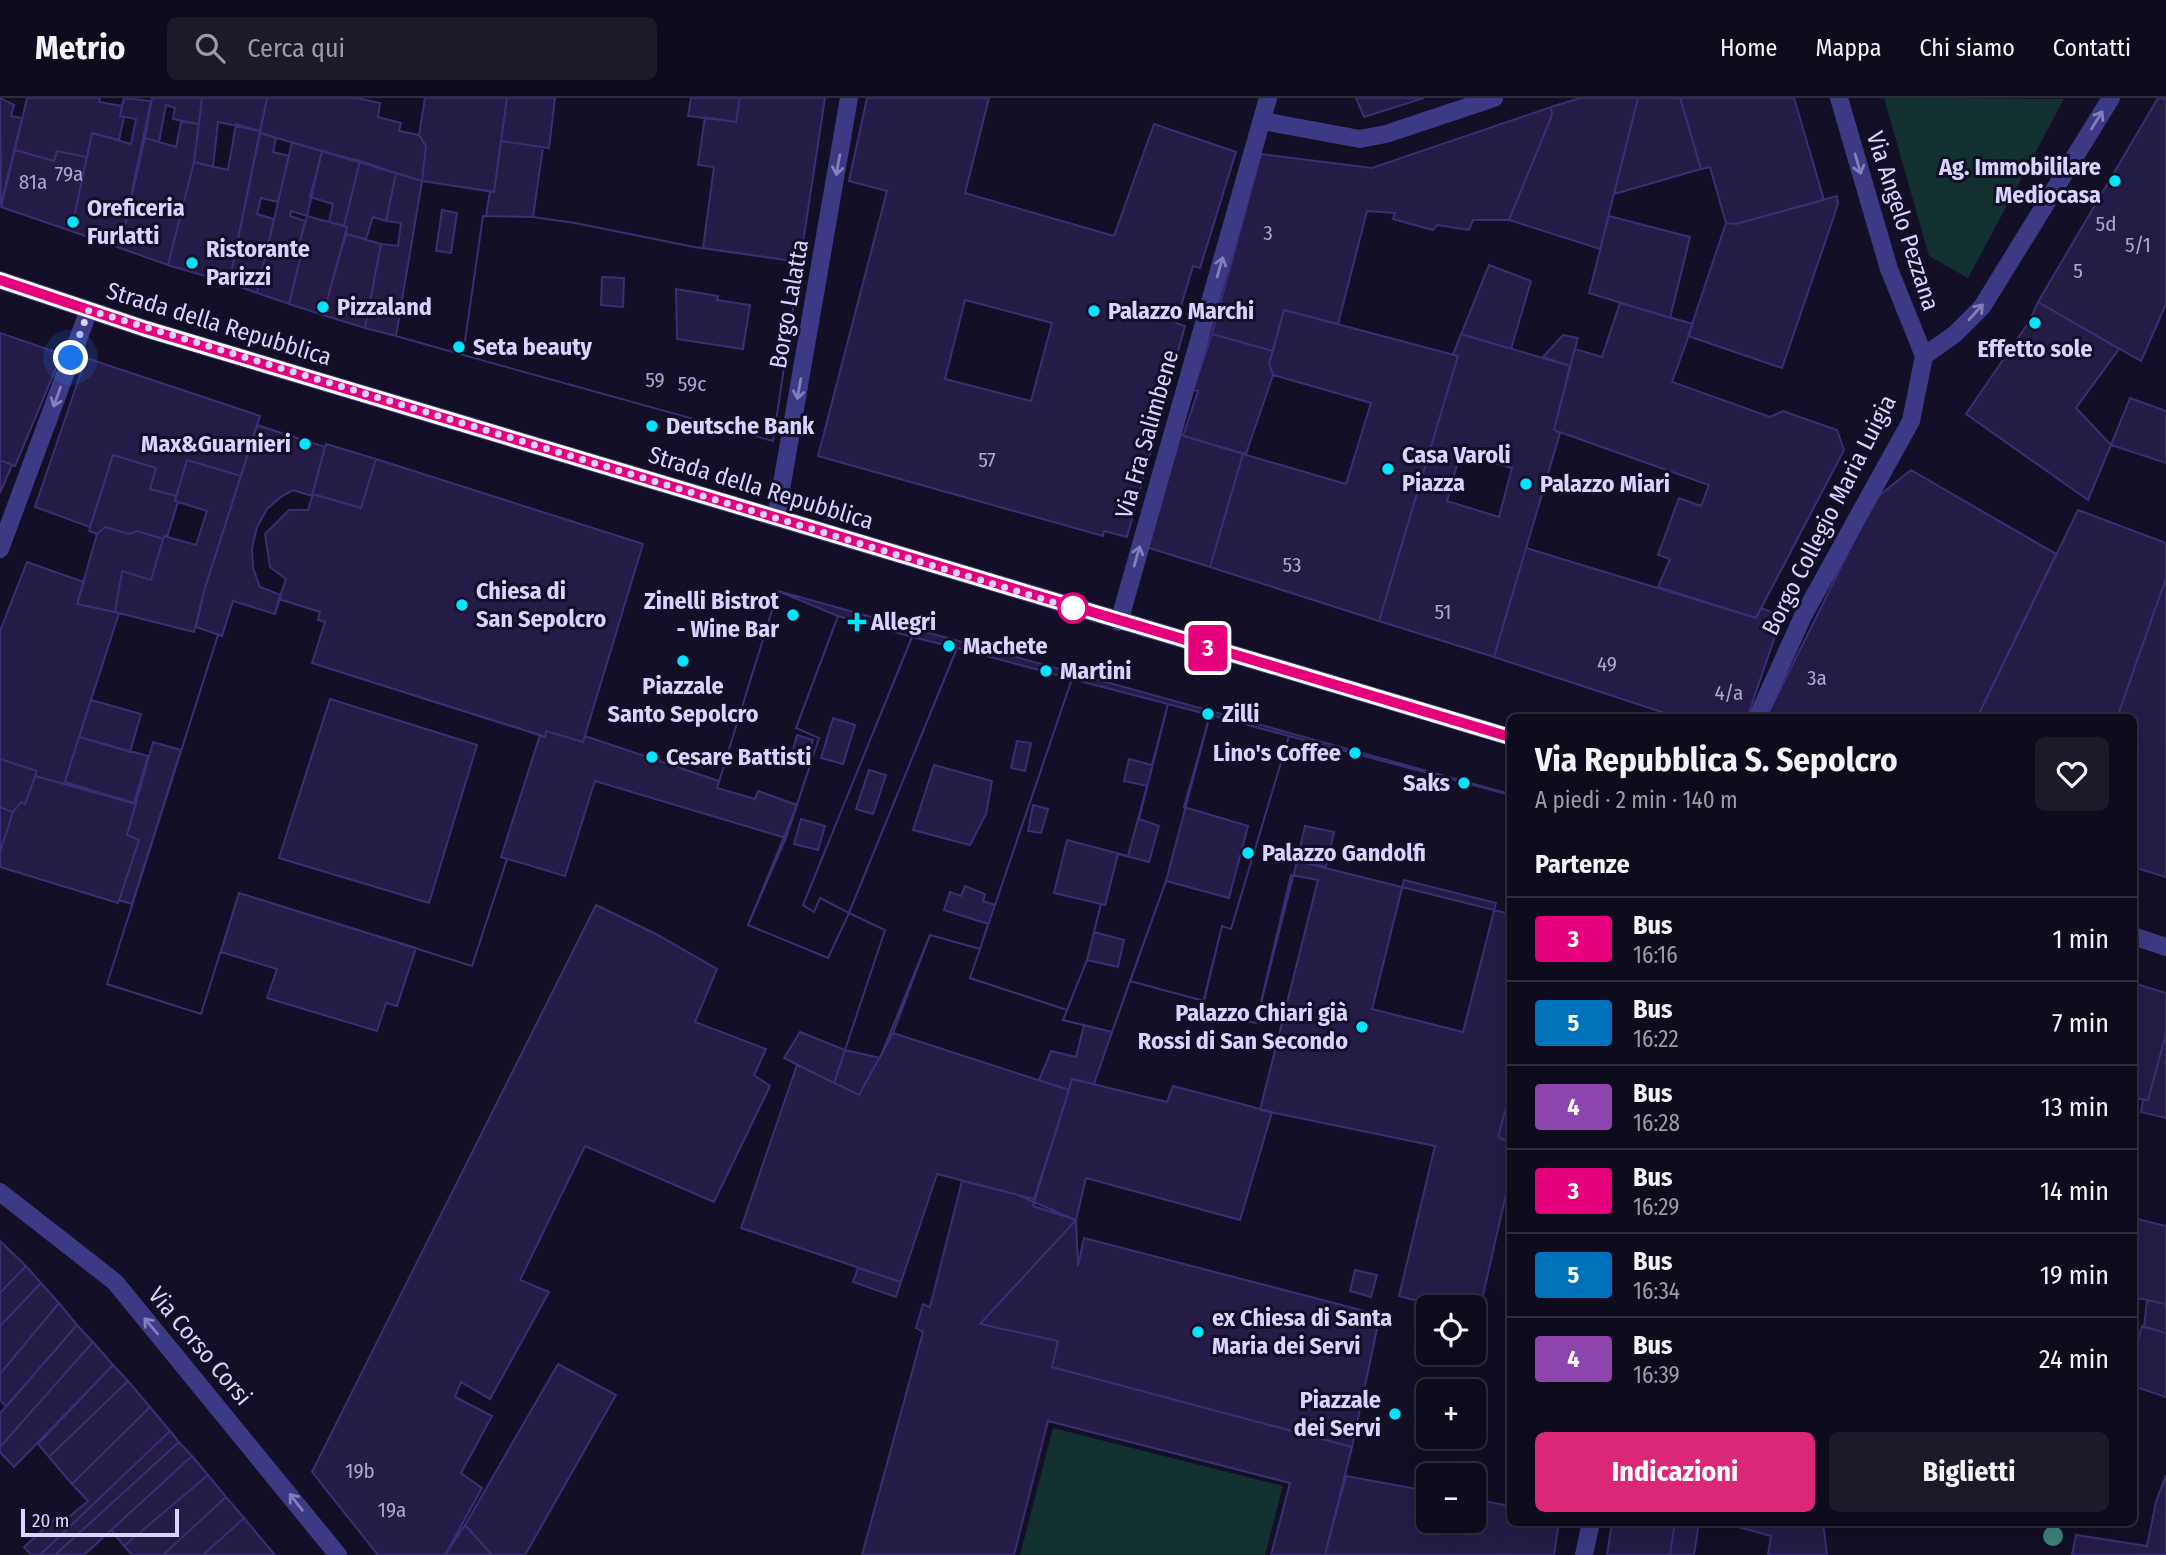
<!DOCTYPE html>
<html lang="it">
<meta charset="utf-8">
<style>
body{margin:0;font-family:"Fira Sans Condensed",sans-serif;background:#1c1929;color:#f1f3f6;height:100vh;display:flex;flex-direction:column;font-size:26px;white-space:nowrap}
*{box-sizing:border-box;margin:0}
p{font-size:23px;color:#9b9ba3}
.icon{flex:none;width:38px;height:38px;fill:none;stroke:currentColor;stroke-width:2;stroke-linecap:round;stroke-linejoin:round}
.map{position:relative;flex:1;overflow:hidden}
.side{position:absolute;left:1507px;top:616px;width:630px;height:812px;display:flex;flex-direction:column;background:#0e0b1c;border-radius:10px;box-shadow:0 7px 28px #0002,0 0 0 2px #2e2b3b}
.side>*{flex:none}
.badge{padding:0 14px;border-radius:5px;font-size:24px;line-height:46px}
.buttons{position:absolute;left:1416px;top:1197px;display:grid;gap:14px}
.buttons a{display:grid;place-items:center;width:70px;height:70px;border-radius:10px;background:#0e0b1c;box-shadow:0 7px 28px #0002,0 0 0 2px #2e2b3b;font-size:35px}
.scale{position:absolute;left:21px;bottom:18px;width:158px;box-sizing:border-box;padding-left:7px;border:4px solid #d9d4ff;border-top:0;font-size:19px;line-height:24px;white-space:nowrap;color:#d9d4ff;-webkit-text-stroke:5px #130f26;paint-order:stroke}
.you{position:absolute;width:35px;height:35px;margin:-18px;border:5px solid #fff;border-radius:50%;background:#1a73e8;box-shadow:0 0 0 10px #1a73e833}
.map>.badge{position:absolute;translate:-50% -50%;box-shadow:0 0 0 4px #fff}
h2{padding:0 28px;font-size:26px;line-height:63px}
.round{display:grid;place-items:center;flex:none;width:74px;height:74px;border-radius:10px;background:#1c1929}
.overview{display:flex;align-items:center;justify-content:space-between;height:119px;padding:0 28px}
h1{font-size:33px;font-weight:700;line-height:52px}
.action{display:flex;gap:14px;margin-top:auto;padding:14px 28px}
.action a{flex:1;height:80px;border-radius:10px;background:#db2777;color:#fff;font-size:28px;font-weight:700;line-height:80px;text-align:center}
.action a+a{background:#1c1929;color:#f1f3f6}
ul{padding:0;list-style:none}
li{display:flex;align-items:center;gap:21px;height:84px;padding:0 28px;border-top:2px solid #2e2b3b}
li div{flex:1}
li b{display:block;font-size:26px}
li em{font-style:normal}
li .badge{min-width:77px;font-weight:700;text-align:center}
header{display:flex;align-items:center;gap:42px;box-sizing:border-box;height:98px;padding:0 35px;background:#0e0b1c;border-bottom:2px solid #2e2b3b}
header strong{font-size:33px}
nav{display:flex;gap:38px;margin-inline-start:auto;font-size:24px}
.search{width:490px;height:63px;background:#1c1929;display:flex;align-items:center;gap:18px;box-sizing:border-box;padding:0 24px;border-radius:10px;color:#9b9ba3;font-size:26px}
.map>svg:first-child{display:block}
.green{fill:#12302f}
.building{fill:#241b47;stroke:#3b2d73;stroke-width:2;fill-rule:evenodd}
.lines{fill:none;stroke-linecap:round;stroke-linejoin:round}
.street{stroke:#3d3a85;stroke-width:18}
.tree{fill:#3d827b}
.oneway{stroke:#837fbc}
.line-casing{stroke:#fff;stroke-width:16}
.line{stroke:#e6007e;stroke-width:10}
.walk{stroke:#d9d4ff;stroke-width:7;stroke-dasharray:0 12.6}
.poi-dot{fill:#00e5ff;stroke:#130f26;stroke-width:2.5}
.stop-dot{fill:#fff;stroke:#e6007e;stroke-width:3.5}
.labels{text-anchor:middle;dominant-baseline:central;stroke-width:6;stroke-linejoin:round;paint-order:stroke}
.number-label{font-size:21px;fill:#aca6d1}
.poi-label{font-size:24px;font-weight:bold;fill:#d9d4ff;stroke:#130f26;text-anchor:start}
.street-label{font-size:24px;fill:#d9d4ff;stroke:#130f26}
</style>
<header>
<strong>Metrio</strong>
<div class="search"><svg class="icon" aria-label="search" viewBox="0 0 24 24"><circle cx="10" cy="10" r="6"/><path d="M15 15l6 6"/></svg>Cerca qui</div>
<nav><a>Home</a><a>Mappa</a><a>Chi siamo</a><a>Contatti</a></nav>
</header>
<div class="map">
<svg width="2166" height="1457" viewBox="0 0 2166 1457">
<rect width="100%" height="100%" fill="#130f26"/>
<path class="green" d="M1884,0l180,1 -96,179 -39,-22z
M1053,1330l230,58 -18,69h-245z"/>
<path class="building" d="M0,0l14,7 -3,11 11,2 -21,86z
M27,0h73l-1,4 23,4 -2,10 4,1 -5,23 -27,-7 -5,24 -30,-6 -3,10 -39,-11z
M124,0l27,3 -31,147 -49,-17 21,-98 39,11 5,-25 -16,-3z
M152,0h50l-3,26 -26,-5 2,-11 -9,-3 -7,37 -14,-4z
M202,0h65l-7,33 -42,-9 -5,45 -19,-5z
M267,0h90l23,5 -2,14 23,6 -2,8 20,4 7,11 -4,35 -162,-48z
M425,0h82l-13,94 -72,-11 4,-35 -7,-11z
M507,0h48l-6,50 -48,-7z
M691,0h49l-4,24 -48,-6z
M740,0h85l-25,164 -97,-14 11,-81 -16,-2 7,-48 31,5z
M867,0h122l-24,95 149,43 40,-112 82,28 -36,116 -7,-2 -17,57 9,3 -58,211 -23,-6 -1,5 -285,-80 69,-265 -38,-10zM965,202l87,23 -21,78 -86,-22z
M1356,0h68l-60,19z
M1580,0h58l-38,151 -91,-29 43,-105 -1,-8z
M1638,0h42l21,71 -87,25z
M1680,0h114l30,102 -88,24 -10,-1 -16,-56 -9,2z
M2158,0l8,1v205l-25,57 -103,-59z
M1551,9l1,8 -43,105h-36l-4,10 -32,-5 -4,5 -40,-11 2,-6 -28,-2 -29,113 -54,-14 -11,41 -61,-17 49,-180 111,14z
M181,24l18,2 -5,38 -26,103 -48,-17 25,-110 31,9z
M236,26l24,7 -31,152 -61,-18 26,-103 34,8z
M260,35l16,5 -3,14 16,4 -11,46 -17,-4 -4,16 17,5 -17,74 -28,-10z
M501,43l42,6 -10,70 -47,-1 4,-25 4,1z
M292,44l30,9 -15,65 -16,-5 -1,5 15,5 -6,24 4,2 -14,57 -32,-11z
M15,52l39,11 3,-10 30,6 -16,74 -70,-24z
M322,53l38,10 -16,65 -15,-4 4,-18 -23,-7z
M360,63l36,12 -10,48 -13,-4 -7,22 -20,-5 1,-7 -3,-1z
M396,75l26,8 -26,155 -31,-8 16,-84 17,2 3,-23 -15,-2z
M422,83l68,10 -4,25h-3l-20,139 -67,-19zM442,112l15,3 -6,40 -15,-2z
M422,83l68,10 -4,25h-3l-20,139 -67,-19z
M1837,98l1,7 -5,16 -51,149 -94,-32 38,-113 10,1z
M307,118l40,11 -24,88 -34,-11 14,-57 -4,-2z
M483,118l50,1 42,6 119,24 106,15 -27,179 -310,-86zM602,179l22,1 -1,29 -22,-2zM676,191l42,7 -1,4 33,5 -7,44 -66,-10z
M483,118l50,1 42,6 119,24 106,15 -27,179 -310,-86z
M1609,118l81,21 -20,81 -81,-25z
M346,136l35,10 -16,84 -42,-13z
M1489,167l42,16 -20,68 -50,-15z
M2038,204l81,47 -43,59 35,37 -23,55 -122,-86 63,-92z
M1620,205l73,21 -21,58 98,35 13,-6 54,19 7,20 -88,168 -98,-31 12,-28 -12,-4 21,-57 22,8 8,-21 -155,-55 21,-81 27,8z
M1284,212l174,46 -79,265 -169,-54 33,-113 103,30 25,-81 -98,-28 -4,-12z
M0,235l62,21 -47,112 -15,-6z
M1212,236l61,17 -4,12 4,12 -27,79 -63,-18 15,-45 -5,-1z
M1461,236l109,32 -16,64 6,3 -66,224 -115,-36 79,-265 -5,-1zM1460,356l52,14 -13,49 -52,-16z
M1563,237l15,3 -8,28 -27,-9z
M86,260l174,58 -19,60 -54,-16 -11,36 -26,-7 6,-21 -43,-13 -23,72 -55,-20z
M2130,300l36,13v52l-55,-18z
M257,327l68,22 -13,49 -19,-6 -11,6 -15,13 -10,18 -5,21 1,20 7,19 21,8 -6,19 -42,-13 -11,35 -26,-9 8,-36z
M1178,336l65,20 -33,113 -64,-20z
M326,346l50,15 -15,49 -49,-14z
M113,357l43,13 -6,21 26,7 -1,5 3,1 -11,35 -3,-1 -1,3 -26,-8 -8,3 -24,-7 -8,7 -8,-3z
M376,361l267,85 -60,198 -37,-11 -1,6 -233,-74 13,-41 -7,-2 2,-8 -41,-13 7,-20 -16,-12 -5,-33 24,-24h19l5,-16 48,14z
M0,362l12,5 -12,28z
M187,362l54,16 -37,115 -10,41 -79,-20 7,-41 29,9 13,-44 32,9 11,-34 -32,-10z
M1911,372l145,84 -79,164h-211l109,-219z
M2078,412l88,33v35l-49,140h-140z
M105,429l24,7 8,-3 26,8 -12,41 -29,-9 -7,41 -38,-8 20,-70z
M1526,450l230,70 5,-10 21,8 -35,102h-67l-186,-61z
M27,464l57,20 -7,22 42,9 -55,171 -29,-8 2,-5 -37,-12v-128z
M2166,480v299l-33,-10v-149h-16z
M778,493l60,25 -42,112 23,10 -22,67 -39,-14 -3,8 -38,-11zM797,637l16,5 -4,16 -16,-6z
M778,493l732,203v120l-213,-53 -41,162 -55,-12 3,-10 -74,-20 -18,51 -49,-12 4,-10 -97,-32 10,-29 -50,-14 -50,123 -35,-8 40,-120 -36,-17 -21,45 -80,-33 49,-120 -39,-14 -3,8 -38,-11z
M279,501l41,13 -2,8 7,2 -13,41 228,72 -39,122 6,2 -35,107 -233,-73 -38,121 -94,-30 111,-349 4,1 11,-35 42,13zM330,601l147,46 -48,158 -150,-45z
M279,501l41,13 -2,8 7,2 -13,41 228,72 -39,122 6,2 -35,107 -233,-73 -38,121 -94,-30 111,-349 4,1 11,-35 42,13z
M838,518l74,21 -109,268 11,7 6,-14 29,15 -21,45 -80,-33 38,-87 33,-100 -23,-10zM833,620l22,7 -12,39 -22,-6zM801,721l24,7 -7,24 -24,-6z
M912,539l45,11 -108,265 -29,-15 -6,14 -11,-7zM869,672l17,5 -13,39 -17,-5z
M957,550l115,31 -77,226 -12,-4 2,-7 -20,-8 -4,10 -11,-4 -6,18 44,14 -8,25 -50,-14 -37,98 -34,62 -25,-12 51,-153 -36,-17zM1017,643l14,2 -6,28 -14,-3zM934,667l58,16 -6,33 -16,31 -57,-15z
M1072,581l96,25 -16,61 -23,-6 -5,22 23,5 -19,70 -61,-16 -13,53 47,11 -14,56 -20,50 -97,-32zM1033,707l15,4 -7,24 -13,-2z
M91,602l50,14 -11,38 -51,-15z
M1168,606l42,11 -44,166 -54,151 -49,-12 24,-60 31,7 6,-27 -30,-8 7,-28 4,1 13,-51 31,8 10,-36 -20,-7z
M1210,617l79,21 -58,193 -9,-3 -18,75 -74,-20 36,-100 63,17 19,-72 -64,-19z
M546,633l37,11 2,-6 134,45 -2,7 38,11 3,-8 39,14 -11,33 -191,-57 -30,95 -64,-19 39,-122 5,2z
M1289,638l221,59v298l-12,44 12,6v34l-32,140 -4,-1v-9h-33l-42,-11 36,-150 -175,-36 58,-230 -27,-5 -35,148 -55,-12 21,-85 9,3zM1305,728l29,6 -8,35 -29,-6zM1404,782l92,23 -33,129 -91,-23z
M79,639l69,19 -14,47 -69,-21z
M153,644l28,8 -49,154 -13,-4 20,-60 -12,-5z
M0,661l37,12 -12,33 -4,-2 -8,10 -13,-5z
M35,678l101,28 -9,31 12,5 -21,63 -118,-36v-15l13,-40 8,-10 4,2z
M0,709l13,5 -13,40z
M239,795l177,55 -19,58 -11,-3 -9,28 -110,-33 10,-29 -56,-17z
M596,807l60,29 61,35 -22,53 71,27 -12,26 16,11 -56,116 -129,-56 -65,134 29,12 -59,107 -29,-17 -6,15 37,19 -31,57 21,15 -37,67h-67l-66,-83z
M2133,885l33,10v41l-18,66 -15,-2z
M1084,927l28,7 -18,52 -22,-5 -3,11 -30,-10 12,-29 25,6z
M800,934l45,18 -11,33 -50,-25z
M893,935l176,57 -35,109 -97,-25 -36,108 -160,-54 56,-163 62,30z
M2166,936v84l-25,-6 2,-12h5z
M1072,981l95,23 6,-16 99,26 -32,108 -154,-42 -10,42 -43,-14z
M1510,995v50l-12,-6z
M962,1083l53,13 61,26 -96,104 78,17 -6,26 300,80 -27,108h-54l19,-72 -242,-62 -34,134h-152l61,-223 -7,-4 7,-24 7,3z
M2133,1120l33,8v78l-33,-7z
M1076,1122l2,46 6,-28 296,77 -28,132 -300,-80 6,-26 -78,-17z
M0,1143l26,25 -26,27z
M26,1168l15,17 -41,43v-33z
M858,1170l43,14 -5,15 -43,-15z
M1355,1172l22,5 -6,22 -21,-6z
M41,1185l18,20 -59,71v-48z
M2147,1202l19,4v29l-22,-6z
M59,1205l18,22 -71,82 -6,-7v-26z
M77,1227l16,17 -93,105v-34z
M2142,1228l24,7v64l-33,-11v-30z
M93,1244l20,23 -99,102 -14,-15v-5z
M558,1266l58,31 -91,160h-33l-27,-30z
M113,1267l15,16 -79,76 -11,-13z
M128,1283l22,26 -78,77 -23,-27z
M150,1309l20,24 -130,124h-9l-7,-8 35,-32 5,6 24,-20 -16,-17z
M170,1333l9,11 -124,113h-15z
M179,1344l13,14 -108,99h-29z
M192,1358l16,19 -84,71 -13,-16z
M208,1377l18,22 -63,58h-31l-8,-9z
M2166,1377v80h-94l4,-20 71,11 9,-44z
M1346,1378l82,15v30h46v-22l36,7v16h49l-5,33h-229z
M226,1399l18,21 -41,37h-40z
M244,1420l31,37h-72z
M1612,1424h63l-5,33h-63z
M1675,1424h24l-5,33h-24z
M1720,1424h103l4,33h-59l3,-19z
M465,1427l27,30h-47z"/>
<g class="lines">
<path class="street" d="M1839,0l50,171 35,87
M1262,23l98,18 26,-5 108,-36
M0,182l146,49 1364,408
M776,420l73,-420
M0,451l89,-239
M1119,524l149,-524
M1757,620l46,-102 108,-195 13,-65 31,-22 27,-27 129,-209
M2133,838l33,11
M0,1094l115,90 223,273
M1584,1457l7,-33"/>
</g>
<circle class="tree" cx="2053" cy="1438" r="10"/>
<defs><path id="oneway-shaft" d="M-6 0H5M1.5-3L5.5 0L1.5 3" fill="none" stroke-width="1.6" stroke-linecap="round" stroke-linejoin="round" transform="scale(1.75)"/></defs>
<g class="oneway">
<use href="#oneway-shaft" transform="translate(2097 22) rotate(-58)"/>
<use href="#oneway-shaft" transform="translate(1858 66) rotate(74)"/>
<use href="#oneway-shaft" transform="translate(838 67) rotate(100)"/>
<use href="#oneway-shaft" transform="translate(1220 169) rotate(-74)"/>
<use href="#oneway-shaft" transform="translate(1976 214) rotate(-48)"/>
<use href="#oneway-shaft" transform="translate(799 291) rotate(100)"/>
<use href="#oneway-shaft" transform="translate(57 299) rotate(110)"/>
<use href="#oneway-shaft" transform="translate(1137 458) rotate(-74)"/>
<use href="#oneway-shaft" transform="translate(151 1228) rotate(-130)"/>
<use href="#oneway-shaft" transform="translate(296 1404) rotate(-128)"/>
</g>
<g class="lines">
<defs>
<path id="line" d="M0,182l146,49 1364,408"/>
</defs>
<use href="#line" class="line-casing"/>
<use href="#line" class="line"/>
<path class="walk" d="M71,260l18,-48 984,298"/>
</g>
<g class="poi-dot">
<circle cx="2115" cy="83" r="7"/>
<circle cx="73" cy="124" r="7"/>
<circle cx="192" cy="165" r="7"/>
<circle cx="323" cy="209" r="7"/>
<circle cx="1094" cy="213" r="7"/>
<circle cx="2035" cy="225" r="7"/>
<circle cx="459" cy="249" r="7"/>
<circle cx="652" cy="328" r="7"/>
<circle cx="305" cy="346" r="7"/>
<circle cx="1388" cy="371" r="7"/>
<circle cx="1526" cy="386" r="7"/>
<circle cx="462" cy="507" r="7"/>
<circle cx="793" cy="517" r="7"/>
<path d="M853.5 513.5h7v7h7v7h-7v7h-7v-7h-7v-7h7z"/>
<circle cx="949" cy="548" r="7"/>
<circle cx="683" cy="563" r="7"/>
<circle cx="1046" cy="573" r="7"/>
<circle cx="1208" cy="616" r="7"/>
<circle cx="1355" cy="655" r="7"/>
<circle cx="652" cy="659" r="7"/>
<circle cx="1464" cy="685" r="7"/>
<circle cx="1248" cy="755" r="7"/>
<circle cx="1362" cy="929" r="7"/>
<circle cx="1198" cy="1234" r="7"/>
<circle cx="1395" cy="1316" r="7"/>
</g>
<circle class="stop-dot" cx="1073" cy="510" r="14"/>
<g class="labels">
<g class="number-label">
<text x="69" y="76">79a</text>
<text x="33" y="84">81a</text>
<text x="2106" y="126">5d</text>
<text x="1268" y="135">3</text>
<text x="2138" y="147">5/1</text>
<text x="2078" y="173">5</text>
<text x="655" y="282">59</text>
<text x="692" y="286">59c</text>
<text x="987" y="362">57</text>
<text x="1292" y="467">53</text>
<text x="1443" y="514">51</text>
<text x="1607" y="566">49</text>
<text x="1817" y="580">3a</text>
<text x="1729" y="595">4/a</text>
<text x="360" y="1373">19b</text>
<text x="392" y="1412">19a</text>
</g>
<g class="poi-label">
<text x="2101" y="69" text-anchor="end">Ag. Immobililare<tspan x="2101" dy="28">Mediocasa</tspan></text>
<text x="87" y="110">Oreficeria<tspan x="87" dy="28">Furlatti</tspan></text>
<text x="206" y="151">Ristorante<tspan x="206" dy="28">Parizzi</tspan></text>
<text x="337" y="209">Pizzaland</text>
<text x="1108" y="213">Palazzo Marchi</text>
<text x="473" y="249">Seta beauty</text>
<text x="2035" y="251" text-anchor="middle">Effetto sole</text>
<text x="666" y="328">Deutsche Bank</text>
<text x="291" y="346" text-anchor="end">Max&amp;Guarnieri</text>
<text x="1402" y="357">Casa Varoli<tspan x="1402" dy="28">Piazza</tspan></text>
<text x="1540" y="386">Palazzo Miari</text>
<text x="476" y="493">Chiesa di<tspan x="476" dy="28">San Sepolcro</tspan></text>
<text x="779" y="503" text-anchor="end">Zinelli Bistrot<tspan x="779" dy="28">- Wine Bar</tspan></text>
<text x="871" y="524">Allegri</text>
<text x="963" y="548">Machete</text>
<text x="1060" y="573">Martini</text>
<text x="683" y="588" text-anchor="middle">Piazzale<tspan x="683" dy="28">Santo Sepolcro</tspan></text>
<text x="1222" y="616">Zilli</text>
<text x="1341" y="655" text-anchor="end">Lino's Coffee</text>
<text x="666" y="659">Cesare Battisti</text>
<text x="1450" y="685" text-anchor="end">Saks</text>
<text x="1262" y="755">Palazzo Gandolfi</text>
<text x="1348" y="915" text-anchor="end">Palazzo Chiari già<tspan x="1348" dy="28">Rossi di San Secondo</tspan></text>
<text x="1212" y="1220">ex Chiesa di Santa<tspan x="1212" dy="28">Maria dei Servi</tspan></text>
<text x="1381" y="1302" text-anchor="end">Piazzale<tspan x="1381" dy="28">dei Servi</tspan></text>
</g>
<g class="street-label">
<text transform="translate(1903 123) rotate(72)">Via Angelo Pezzana</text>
<text transform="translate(789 206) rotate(-80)">Borgo Lalatta</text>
<text transform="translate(219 226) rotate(17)">Strada della Repubblica</text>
<text transform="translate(1147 336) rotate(-74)">Via Fra Salimbene</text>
<text transform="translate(761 390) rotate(17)">Strada della Repubblica</text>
<text transform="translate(1829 417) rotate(-63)">Borgo Collegio Maria Luigia</text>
<text transform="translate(200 1248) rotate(50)">Via Corso Corsi</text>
</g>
</g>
</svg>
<div class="buttons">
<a><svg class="icon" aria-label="locate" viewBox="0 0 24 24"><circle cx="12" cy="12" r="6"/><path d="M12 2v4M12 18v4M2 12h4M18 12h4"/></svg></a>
<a>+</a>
<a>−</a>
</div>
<div class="scale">20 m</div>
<div class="you" style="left:71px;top:260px"></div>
<b class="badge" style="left:1208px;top:550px;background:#e6007e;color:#fff">3</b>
<section class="side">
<div class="overview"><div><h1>Via Repubblica S. Sepolcro</h1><p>A piedi · 2 min · 140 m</p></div><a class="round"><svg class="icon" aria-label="heart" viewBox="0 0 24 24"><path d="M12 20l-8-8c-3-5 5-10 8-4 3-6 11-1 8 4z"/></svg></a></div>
<h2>Partenze</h2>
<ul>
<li><span class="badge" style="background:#e6007e;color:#fff">3</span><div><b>Bus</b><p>16:16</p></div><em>1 min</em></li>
<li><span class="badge" style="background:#0072bc;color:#fff">5</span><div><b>Bus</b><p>16:22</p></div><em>7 min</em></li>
<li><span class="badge" style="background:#8e44ad;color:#fff">4</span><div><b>Bus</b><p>16:28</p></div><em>13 min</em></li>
<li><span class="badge" style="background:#e6007e;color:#fff">3</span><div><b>Bus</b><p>16:29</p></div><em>14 min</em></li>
<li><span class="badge" style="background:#0072bc;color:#fff">5</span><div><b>Bus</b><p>16:34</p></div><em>19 min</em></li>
<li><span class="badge" style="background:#8e44ad;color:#fff">4</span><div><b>Bus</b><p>16:39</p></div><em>24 min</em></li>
</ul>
<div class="action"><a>Indicazioni</a><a>Biglietti</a></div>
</section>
</div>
